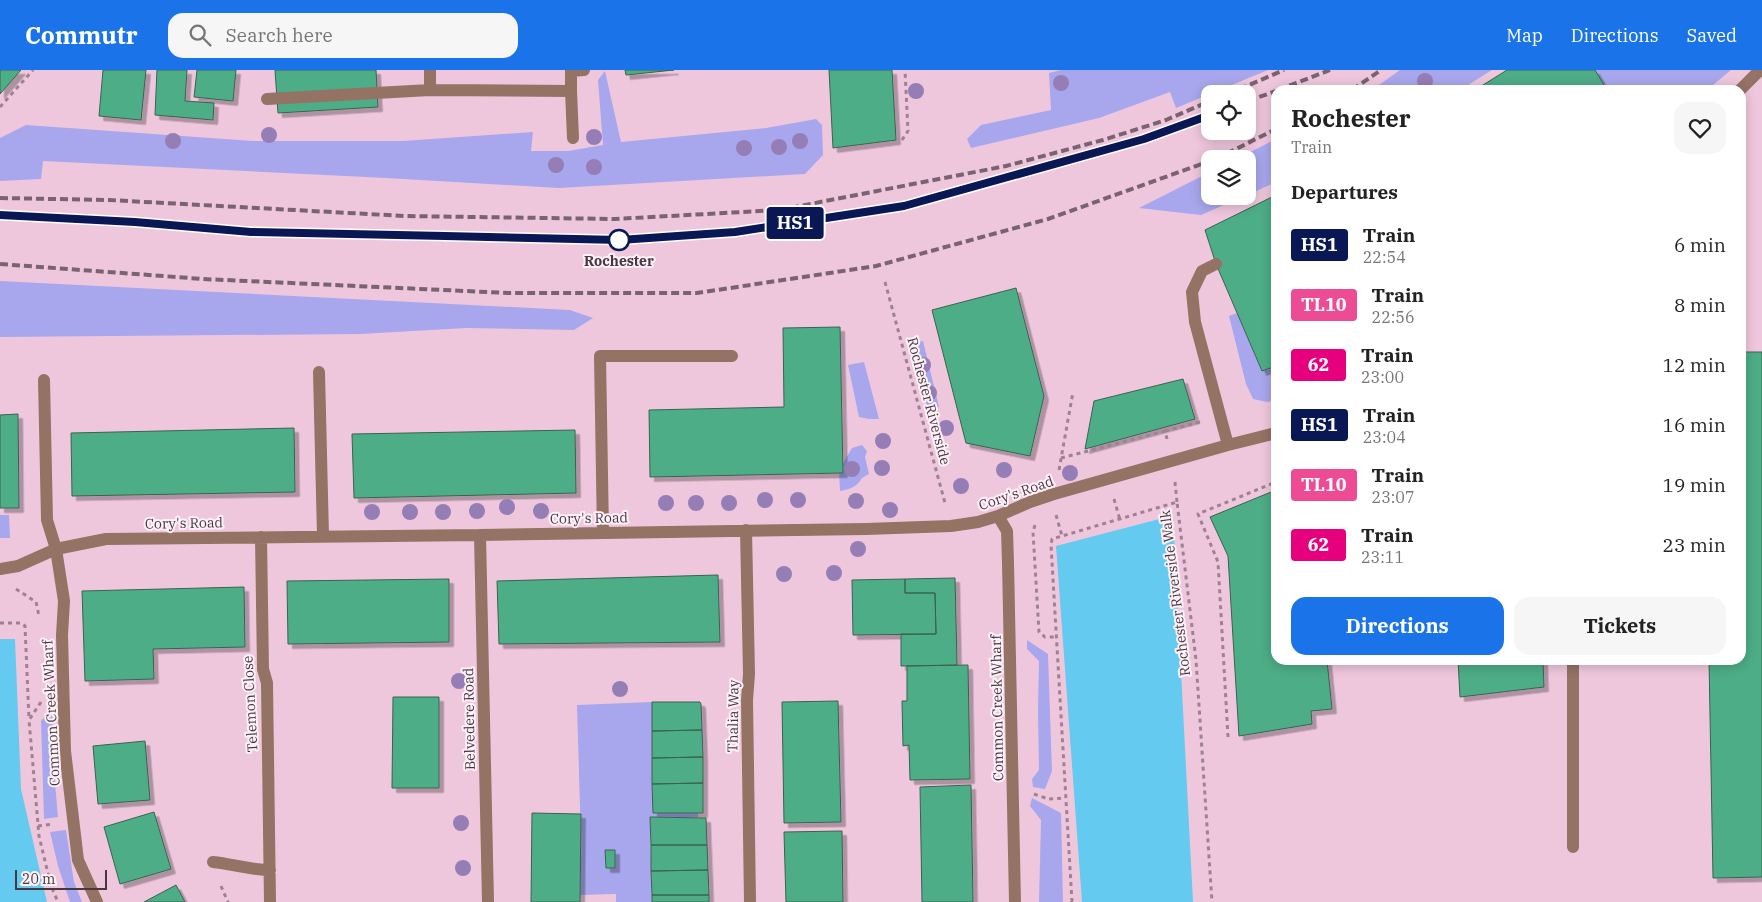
<!DOCTYPE html>
<style>
body{margin:0;font-family:"IBM Plex Serif",serif;background:#f6f6f6;color:#222;height:100vh;display:flex;flex-direction:column;font-size:19px;white-space:nowrap}
*{box-sizing:border-box;margin:0}
p{font-size:16px;color:#767676}
.icon{flex:none;width:28px;height:28px;fill:none;stroke:currentColor;stroke-width:2;stroke-linecap:round;stroke-linejoin:round}
.map{position:relative;flex:1;overflow:hidden}
.drawer{position:absolute;left:1271px;top:15px;width:475px;height:580px;display:flex;flex-direction:column;background:#fff;border-radius:15px;box-shadow:0 2px 12px #0003}
.drawer>*{flex:none}
.badge{padding:0 10px;border-radius:4px;font-size:18px;line-height:32px}
.fabs{position:absolute;left:1201px;top:15px;display:grid;gap:10px}
.fabs a{display:grid;place-items:center;width:55px;height:55px;border-radius:10px;background:#fff;box-shadow:0 2px 12px #0003;font-size:25px}
.scale{position:absolute;left:15px;bottom:12px;width:92px;box-sizing:border-box;padding-left:5px;border:2px solid #473740;border-top:0;font-size:14px;line-height:18px;white-space:nowrap;color:#473740;-webkit-text-stroke:4px #fef1f8;paint-order:stroke}
.map>.badge{position:absolute;translate:-50% -50%;box-shadow:0 0 0 2px #fff}
h2{padding:0 20px;font-size:19px;line-height:45px}
.round{display:grid;place-items:center;flex:none;width:52px;height:52px;border-radius:15px;background:#f6f6f6}
.head{display:flex;align-items:center;justify-content:space-between;height:85px;padding:0 20px}
h1{font-size:24px;font-weight:800;line-height:38px}
.action{display:flex;gap:10px;margin-top:auto;padding:10px 20px}
.action a{flex:1;height:58px;border-radius:15px;background:#1a73e8;color:#fff;font-size:20px;font-weight:800;line-height:58px;text-align:center}
.action a+a{background:#f6f6f6;color:#222}
ul{padding:0;list-style:none}
li{display:flex;align-items:center;gap:15px;height:60px;padding:0 20px}
li div{flex:1}
li b{display:block;font-size:19px}
li em{font-style:normal}
li .badge{min-width:55px;font-weight:700;text-align:center}
header{display:flex;align-items:center;gap:30px;box-sizing:border-box;height:70px;padding:0 25px;background:#1a73e8;color:#fff}
header strong{font-size:24px}
nav{display:flex;gap:28px;margin-inline-start:auto;font-size:18px}
.search{width:350px;height:45px;background:#f6f6f6;display:flex;align-items:center;gap:12px;box-sizing:border-box;padding:0 18px;border-radius:15px;color:#767676;font-size:19px}
.map>svg:first-child{display:block}
.green{fill:#a8a7ed}
.water{fill:#64caef}
.building{fill:#4ead87;stroke:#3a6250;filter:url(#shadow)}
.lines{fill:none;stroke-linecap:round;stroke-linejoin:round}
.path{stroke:#9e8292;stroke-width:3;stroke-dasharray:4 4;stroke-linecap:butt}
.minor{stroke:#947264;stroke-width:12}
.rail{stroke:#7a6370;stroke-width:4;stroke-dasharray:8 4;stroke-linecap:butt}
.tree{fill:#957db6}
.line-casing{stroke:#fff;stroke-width:11}
.line{stroke:#091855;stroke-width:8}
.stop-dot{fill:#fff;stroke:#091855;stroke-width:2.5}
.labels{text-anchor:middle;dominant-baseline:central;stroke-width:4;stroke-linejoin:round;paint-order:stroke}
.stop-label{font-size:14px;font-weight:bold;fill:#473740;stroke:#fef1f8}
.street-label{font-size:14px;fill:#473740;stroke:#fef1f8}
</style>
<header>
<strong>Commutr</strong>
<div class="search"><svg class="icon" aria-label="search" viewBox="0 0 24 24"><circle cx="10" cy="10" r="6"/><path d="M15 15l6 6"/></svg>Search here</div>
<nav><a>Map</a><a>Directions</a><a>Saved</a></nav>
</header>
<div class="map">
<svg width="1762" height="832" viewBox="0 0 1762 832">
<defs>
<filter id="shadow"><feDropShadow dx="4.5" dy="4.5" stdDeviation="0" flood-color="#0004"/></filter>
</defs>
<rect width="100%" height="100%" fill="#efc7dd"/>
<path class="green" d="M1061,0h207l-92,38 -6,-16 -71,26 -128,30 -4,-9 14,-14 70,-15 -2,-37z
M1400,0h92l-32,20h-88z
M1595,0h136l-24,20h-100z
M605,1l16,71 145,-14 50,-9 6,6 1,30 -18,19 -246,14 -173,-10 -343,-17 -2,18 -41,2v-43l26,-13 227,16h150l130,-9 -2,19h37l35,-6 -5,-65z
M1276,69v43l-28,13v-36h-11z
M1210,102v24h34l-43,19 -62,-7z
M0,211l570,29 23,8 -19,12 -108,-2 -106,6 -360,3z
M1237,243l25,58 14,-5v34l-9,2 -14,-3 -7,-15 -17,-68z
M923,271l16,66 -11,3 -16,-67z
M864,292l15,57h-10l-10,-2 -11,-52z
M862,375l5,6 -2,6 4,17 -7,4c-5,9 -12,11 -22,13l-1,-21 13,-22z
M0,445h9l1,23h-10z
M1027,570l21,14 4,117 -7,18 -12,-2 -1,-8 7,-9 -1,-59 1,-50 -12,-12z
M652,632l1,111h45v4h-48l2,85h-36v-8l-36,1 1,-53 -4,-137z
M52,639l3,74 3,34 -14,2 -3,-98z
M1032,728l29,15 2,89h-24l2,-82 -11,-14z
M66,760l8,52 8,20h-12l-12,-36 -8,-34z"/>
<path class="water" d="M1171,446l2,1 20,385h-111l-26,-356z
M0,569h15l6,150 26,113h-47z"/>
<path class="building" d="M0,0h21l-21,24z
M103,0h43l-5,50 -42,-4z
M157,0h30l-2,31 29,2 -1,17 -58,-5z
M197,0h39l-3,31 -39,-4z
M275,0h101l2,37 -100,6z
M625,0h49l-48,5z
M829,0h63l4,70 -63,8z
M1507,0h88l12,20h-132z
M1276,125v171l-14,5 -46,-107 -11,-34z
M1016,218l28,108 -14,60 -64,-13 -34,-133z
M840,257l3,146 -193,4 -1,-67 135,-3 -1,-79z
M1741,282h21v525l-49,1 -4,-218h32z
M1183,309l12,40 -110,30 9,-48z
M18,344l1,94h-19v-93z
M294,358l1,64 -223,4 -1,-63z
M575,360l1,63 -222,5 -2,-64z
M1276,420v170h51l5,49 -21,2 1,13 -73,12 -11,-180 -18,-39z
M718,505l2,67 -221,2 -2,-63z
M955,508l2,87 -56,1v-32h35l-1,-41h-30v-14z
M449,509v63l-161,2 -1,-63z
M905,509v14h30l1,41 -83,1 -1,-55z
M244,517l1,60 -92,2 1,30 -69,2 -3,-90z
M1458,590h85l1,27 -84,10z
M968,595l2,114 -60,1 -1,-35 -6,1 -1,-45h5v-35z
M393,627h46v91h-47z
M838,631l3,121 -57,1 -2,-121z
M652,632h48l1,2 1,26 -50,1z
M702,660l1,27 -51,1v-27z
M145,671l5,59 -52,4 -5,-58z
M703,687v26l-51,1v-26z
M703,713v30h-50l-1,-29z
M971,715l2,117h-51l-2,-115z
M154,742l17,57 -51,15 -16,-57z
M532,743l49,1 -1,88h-49z
M650,747l56,1 1,27h-56z
M842,761l1,71h-57l-2,-70z
M651,775h56l1,25 -57,1z
M605,780h10v18h-9z
M708,800l1,25h-57l-1,-24z
M176,815l9,17h-41z
M652,825h57v7h-57z"/>
<g class="lines">
<path class="path" d="M0,37l33,-37
M902,70l6,-9 -3,-61
M885,212l60,221
M1165,361l35,-9
M1061,388l104,-27 2,8
M1059,400l14,-78
M1175,412l2,20
M1114,429l6,21
M1056,445l6,21
M1035,455l-2,7 6,100 6,5h11
M16,519l20,13 3,14
M0,553h21l4,3 4,93
M41,632l-12,18 10,116 12,50 7,16
M1228,667l-10,-175 -20,-48 78,-32
M1034,724l14,5 17,-1
M38,756l15,-2
M221,816l7,16
M1072,832l-21,-357 1,-6 125,-37 19,158 16,242"/>
<path class="minor" d="M430,0v20l141,1v-20l13,-1
M1740,20l20,-20
M571,21l2,47
M267,29l163,-9
M1216,194l-14,7 -10,21 3,30 33,123
M319,302l4,164
M44,310l3,140 9,29 8,52 -2,34 3,116 13,109 19,42
M998,446l9,15 1,32 7,339
M746,460l3,144 -2,26 3,202
M603,463l-3,-177h132
M480,465l8,367
M261,467l2,132 4,14 3,219
M0,499l18,-3 38,-17 50,-10 374,-4 386,-6 85,-3 27,-4 20,-6 32,-14 24,-8 174,-49 48,-12
M1573,590v187
M213,792c19,2 38,8 57,8"/>
<path class="rail" d="M1278,20l52,-20
M1352,20l29,-20
M1228,24l56,-24
M1248,31l28,-10
M1216,89l60,-30
M0,128l109,2 296,16 210,3 164,-9 227,-44 97,-26 63,-20 44,-19
M0,145l135,7 116,10 369,8 115,-9 169,-25 241,-67 65,-24
M0,194l203,15 306,14h188l179,-27 172,-47 162,-58"/>
</g>
<g class="tree">
<circle cx="1425" cy="11" r="8"/>
<circle cx="1061" cy="13" r="8"/>
<circle cx="916" cy="21" r="8"/>
<circle cx="269" cy="65" r="8"/>
<circle cx="594" cy="67" r="8"/>
<circle cx="173" cy="71" r="8"/>
<circle cx="800" cy="71" r="8"/>
<circle cx="779" cy="77" r="8"/>
<circle cx="744" cy="78" r="8"/>
<circle cx="556" cy="95" r="8"/>
<circle cx="594" cy="97" r="8"/>
<circle cx="923" cy="295" r="8"/>
<circle cx="929" cy="323" r="8"/>
<circle cx="946" cy="358" r="8"/>
<circle cx="883" cy="371" r="8"/>
<circle cx="882" cy="398" r="8"/>
<circle cx="852" cy="399" r="8"/>
<circle cx="1004" cy="400" r="8"/>
<circle cx="1070" cy="403" r="8"/>
<circle cx="961" cy="416" r="8"/>
<circle cx="765" cy="430" r="8"/>
<circle cx="798" cy="430" r="8"/>
<circle cx="856" cy="431" r="8"/>
<circle cx="666" cy="433" r="8"/>
<circle cx="696" cy="433" r="8"/>
<circle cx="729" cy="433" r="8"/>
<circle cx="507" cy="437" r="8"/>
<circle cx="890" cy="440" r="8"/>
<circle cx="477" cy="441" r="8"/>
<circle cx="541" cy="441" r="8"/>
<circle cx="372" cy="442" r="8"/>
<circle cx="410" cy="442" r="8"/>
<circle cx="443" cy="442" r="8"/>
<circle cx="858" cy="479" r="8"/>
<circle cx="834" cy="503" r="8"/>
<circle cx="784" cy="504" r="8"/>
<circle cx="459" cy="611" r="8"/>
<circle cx="620" cy="619" r="8"/>
<circle cx="461" cy="753" r="8"/>
<circle cx="463" cy="798" r="8"/>
</g>
<g class="lines">
<defs>
<path id="line" d="M0,145l135,7 116,10 194,4 175,4 115,-8 169,-26 240,-67 66,-24"/>
</defs>
<use href="#line" class="line-casing"/>
<use href="#line" class="line"/>
</g>
<circle class="stop-dot" cx="619" cy="170" r="10"/>
<g class="labels">
<g class="stop-label">
<text x="619" y="191">Rochester</text>
</g>
<g class="street-label">
<text transform="translate(929 331) rotate(75)">Rochester Riverside</text>
<text transform="translate(1016 423) rotate(-19)">Cory's Road</text>
<text transform="translate(589 448) rotate(-1)">Cory's Road</text>
<text transform="translate(184 453) rotate(-1)">Cory's Road</text>
<text transform="translate(1175 523) rotate(-97)">Rochester Riverside Walk</text>
<text transform="translate(250 634) rotate(-93)">Telemon Close</text>
<text transform="translate(997 638) rotate(-91)">Common Creek Wharf</text>
<text transform="translate(51 643) rotate(-93)">Common Creek Wharf</text>
<text transform="translate(733 646) rotate(-89)">Thalia Way</text>
<text transform="translate(469 649) rotate(-91)">Belvedere Road</text>
</g>
</g>
</svg>
<div class="fabs">
<a><svg class="icon" aria-label="locate" viewBox="0 0 24 24"><circle cx="12" cy="12" r="6"/><path d="M12 2v4M12 18v4M2 12h4M18 12h4"/></svg></a>
<a><svg class="icon" aria-label="layers" viewBox="0 0 24 24"><path d="M12 4l9 5-9 5-9-5zM3 14l9 5 9-5"/></svg></a>
</div>
<div class="scale">20 m</div>
<b class="badge" style="left:795px;top:153px;background:#091855;color:#fff">HS1</b>
<section class="drawer">
<div class="head"><div><h1>Rochester</h1><p>Train</p></div><a class="round"><svg class="icon" aria-label="heart" viewBox="0 0 24 24"><path d="M12 20l-8-8c-3-5 5-10 8-4 3-6 11-1 8 4z"/></svg></a></div>
<h2>Departures</h2>
<ul>
<li><span class="badge" style="background:#091855;color:#fff">HS1</span><div><b>Train</b><p>22:54</p></div><em>6 min</em></li>
<li><span class="badge" style="background:#ee4b95;color:#fff">TL10</span><div><b>Train</b><p>22:56</p></div><em>8 min</em></li>
<li><span class="badge" style="background:#e6007e;color:#fff">62</span><div><b>Train</b><p>23:00</p></div><em>12 min</em></li>
<li><span class="badge" style="background:#091855;color:#fff">HS1</span><div><b>Train</b><p>23:04</p></div><em>16 min</em></li>
<li><span class="badge" style="background:#ee4b95;color:#fff">TL10</span><div><b>Train</b><p>23:07</p></div><em>19 min</em></li>
<li><span class="badge" style="background:#e6007e;color:#fff">62</span><div><b>Train</b><p>23:11</p></div><em>23 min</em></li>
</ul>
<div class="action"><a>Directions</a><a>Tickets</a></div>
</section>
</div>
